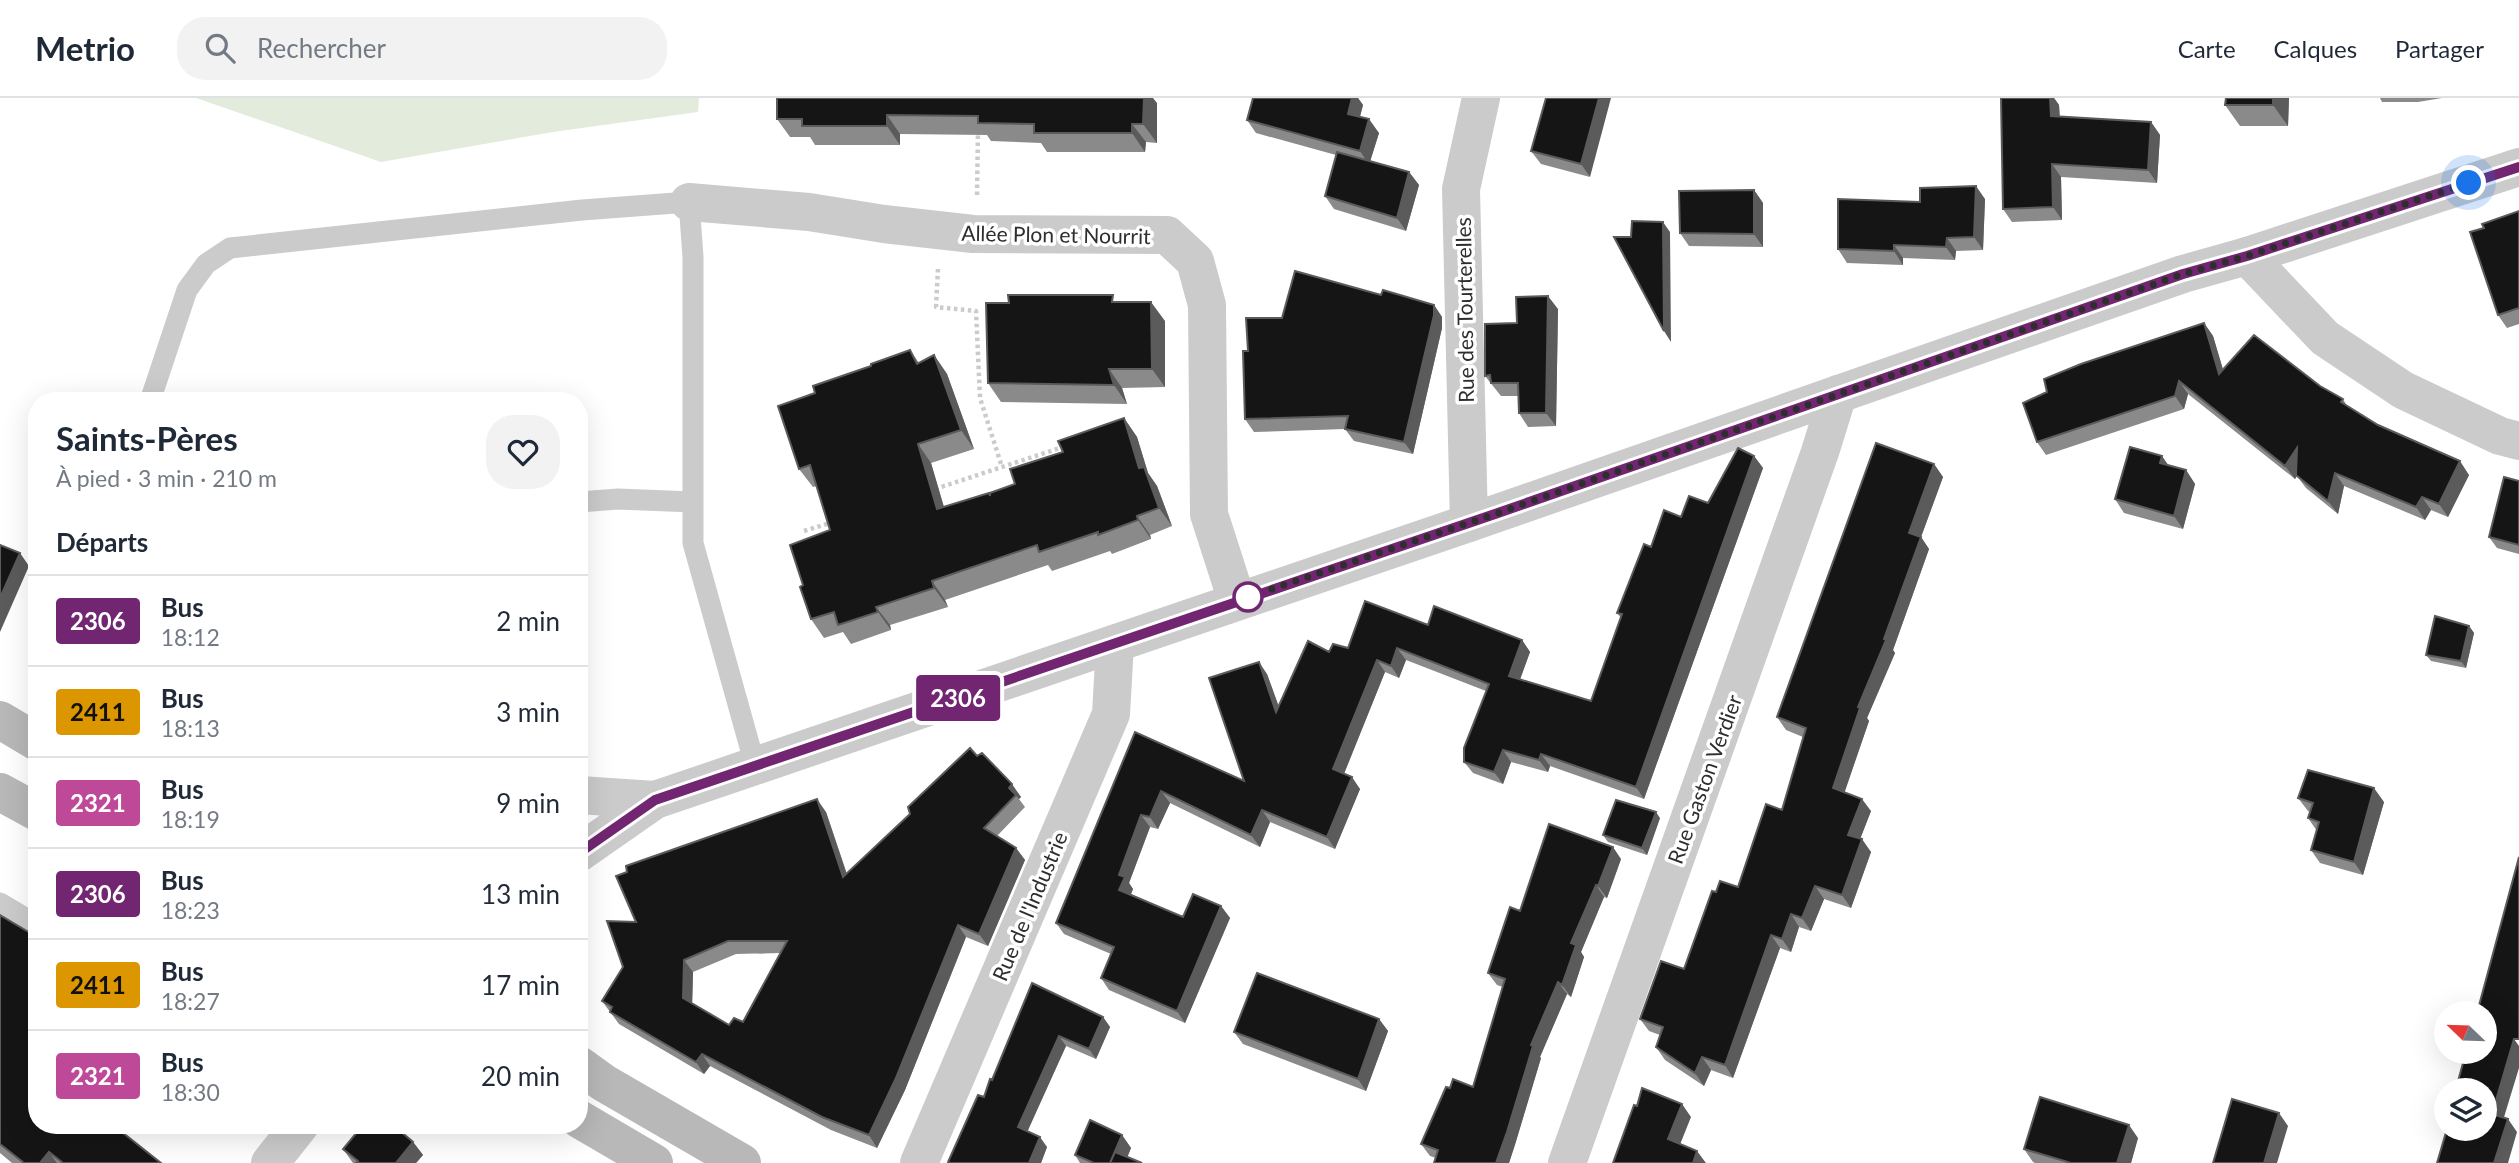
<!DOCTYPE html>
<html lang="fr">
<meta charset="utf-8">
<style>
body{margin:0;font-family:Lato,sans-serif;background:#f2f2f3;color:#1f2937;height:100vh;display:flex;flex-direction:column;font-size:26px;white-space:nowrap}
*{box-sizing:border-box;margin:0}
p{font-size:23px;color:#747a83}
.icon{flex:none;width:38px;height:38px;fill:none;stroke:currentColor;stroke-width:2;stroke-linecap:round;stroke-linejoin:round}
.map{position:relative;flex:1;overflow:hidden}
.side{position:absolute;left:28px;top:294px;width:560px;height:742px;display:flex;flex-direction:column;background:#fff;border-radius:28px;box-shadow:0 7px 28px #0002}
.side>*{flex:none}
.badge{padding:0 14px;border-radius:5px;font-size:24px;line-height:46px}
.needle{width:46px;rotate:293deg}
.fabs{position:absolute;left:2434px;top:903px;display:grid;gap:14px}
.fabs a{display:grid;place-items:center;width:63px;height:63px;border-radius:50%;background:#fff;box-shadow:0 7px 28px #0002;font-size:35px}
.you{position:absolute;width:35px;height:35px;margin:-18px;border:5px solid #fff;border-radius:50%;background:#1a73e8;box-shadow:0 0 0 10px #1a73e833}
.map>.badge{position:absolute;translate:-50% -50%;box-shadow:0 0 0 4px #fff}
h2{padding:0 28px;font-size:26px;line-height:63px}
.round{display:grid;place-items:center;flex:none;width:74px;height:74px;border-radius:28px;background:#f2f2f3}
.overview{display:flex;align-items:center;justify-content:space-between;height:119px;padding:0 28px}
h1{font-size:33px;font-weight:700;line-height:52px}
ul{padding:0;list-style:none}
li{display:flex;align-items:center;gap:21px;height:91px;padding:0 28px;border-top:2px solid #e0e1e3}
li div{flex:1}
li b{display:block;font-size:26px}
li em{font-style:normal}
li .badge{min-width:77px;font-weight:700;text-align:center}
header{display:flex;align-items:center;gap:42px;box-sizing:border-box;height:98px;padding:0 35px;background:#fff;border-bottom:2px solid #e0e1e3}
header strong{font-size:33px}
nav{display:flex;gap:38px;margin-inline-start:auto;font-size:24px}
.search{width:490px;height:63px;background:#f2f2f3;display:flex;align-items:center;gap:18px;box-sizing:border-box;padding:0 24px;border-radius:28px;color:#747a83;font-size:26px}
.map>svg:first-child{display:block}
.green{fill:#e3ecdc}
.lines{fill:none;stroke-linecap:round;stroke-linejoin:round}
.path{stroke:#cbcbcb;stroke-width:4.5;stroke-dasharray:3.5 3.5;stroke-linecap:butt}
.service{stroke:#cbcbcb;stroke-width:21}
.minor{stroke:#cbcbcb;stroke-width:38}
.tertiary{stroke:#cbcbcb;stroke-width:38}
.secondary{stroke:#b8b8b8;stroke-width:38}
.wall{fill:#8a8a8a;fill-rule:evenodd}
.shaded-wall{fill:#5b5b5b}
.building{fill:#151515;stroke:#5b5b5b;stroke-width:2;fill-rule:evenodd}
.line-casing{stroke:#fff;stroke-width:16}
.line{stroke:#722671;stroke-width:10}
.walk{stroke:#2e2e2e;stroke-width:7;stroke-dasharray:0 12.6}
.stop-dot{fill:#fff;stroke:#722671;stroke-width:3.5}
.labels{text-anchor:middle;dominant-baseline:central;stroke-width:7;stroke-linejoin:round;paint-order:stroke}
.street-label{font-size:21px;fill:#2e2e2e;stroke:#fff}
</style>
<header>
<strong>Metrio</strong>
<div class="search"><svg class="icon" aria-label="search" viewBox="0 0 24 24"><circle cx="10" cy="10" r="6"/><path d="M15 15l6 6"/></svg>Rechercher</div>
<nav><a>Carte</a><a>Calques</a><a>Partager</a></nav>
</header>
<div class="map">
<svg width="2519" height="1065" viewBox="0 0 2519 1065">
<rect width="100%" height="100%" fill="#fff"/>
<path class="green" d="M196,0h503l-1,14 -145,20 -172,30z"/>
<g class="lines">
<path class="path" d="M977,97l1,-65
M938,171l-2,38 40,4 4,87 22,69
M935,391l131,-43
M804,433l29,-9"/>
<path class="service" d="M150,303l37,-111 19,-26 24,-16 352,-38 107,-8 4,55v286l62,222
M579,404l39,-3 75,3
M0,805l37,22"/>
<path class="minor" d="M689,104l120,10 75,12 89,10 194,1 28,26 12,44 2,209 28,87
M2247,158l78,82 78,52 97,46 19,5
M1469,425l-8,-334 20,-91
M270,1065l30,-38
M919,1065l192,-449 4,-70
M1567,1065l253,-711 18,-58"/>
<path class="tertiary" d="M579,697l76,5
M579,755l76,-53 814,-277 714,-249 64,-18 272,-89"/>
<path class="secondary" d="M0,622l37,22
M0,694l37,20
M579,967l25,18 138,80
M579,1021l75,44"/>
</g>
<path class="wall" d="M1253,0h105l5,7 -3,12 19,16 -9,28 39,11 10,13 -13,46 -72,-22 -9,-13 11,-41 -80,-22 -9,-13z
M1546,0l44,79 -49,-13 -10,-13z
M2001,0h53l5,7 1,11 91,6 9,13 -3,48 -96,-6 1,43 -50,2 -9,-13z
M2289,0l-1,28h-48l-15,-21z
M2380,0h62l-24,4h-36z
M1157,5v40l-11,-1 -1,10h-98l-6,-9 -50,-2 -4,-6 -87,-1v11h-85l-5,-8h-20l-13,-18z
M1754,92l9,13v44l-74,-1 -9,-13z
M1985,101l-2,51 -27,1 -1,9 -52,-2v7l-56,-2 -9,-14 82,-47z
M2519,113v113l-12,4 -9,-13 -14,-87z
M1381,197l53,10 8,12v11l-29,126 -59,-13 -9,-12 -91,3 -9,-13 3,-68 34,-33z
M1118,204l47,19v66l-43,1 5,16 -126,-2 -13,-19z
M1558,211l-2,117 -28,1 -9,-14v-17h-18l-16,-20 32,-53z
M2204,225l9,13 10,33 97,17 23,13 4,7 31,19 91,50 -21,42 -17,-7 -6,10 -81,-34 -6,28 -32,-26 -9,-12 -2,3 -107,-85 -4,15 -138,46 -9,-13z
M910,252l9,13 15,-8 13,19 27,75 -43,14 13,44 71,-23 48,-32 61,-34 13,19 11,36 9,13 15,40 -22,9 1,4 -39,15 -2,-3 -58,20 -4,-6 -103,35 3,7 -58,18 1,5 -40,14 -8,-12 -19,6 -13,-19 -8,-34 27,-55 -13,-44 -4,1 -14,-18 16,-76 56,-27z
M1754,358l9,12 -119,331 -94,-33 -2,6 -37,-10 -8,22 -30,-11 -9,-11 22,-71 -80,-31 -7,18 -14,-6 -41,102 16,15 -25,60 -65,-27 -10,25 -90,-44 -12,26 -8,-2 -21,56 4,6 -2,5 52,23 38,-11 9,12 -45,105 -76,-33 -8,-12 10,-24 -47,-20 -8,-11 79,-191 109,49 23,-107 12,33 50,-55 19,-4 80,-23 94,15 8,12 -10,27 71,22 30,-83 -4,-5 34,-66 30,-30 27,-14z
M1934,366l9,13 -22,60 8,12 -36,101 2,3 -28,65 2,3 -25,71 27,19 -11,28 11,13 -20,56 -27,-9 -13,32 -12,-4 -8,25 -11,-4 -47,130 -22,-8 -7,16 -39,-26 -9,-13 4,-12 -11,-4 -9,-12 44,-50 32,-77 22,-5 44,-77 21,-73 -17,-7 -9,-13z
M2186,372l9,14 -12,45 -59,-16 -9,-14z
M2519,383v73l-22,-6 -8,-11z
M2469,528l5,7 -8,35 -35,-7 -5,-6z
M977,658l44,41 -2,2 6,8 -28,29 19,12 9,12 -37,86 -22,-9 -61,153 -28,58 -46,-18 -121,-64 -6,8 -85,-50 -17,-23 21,-34 13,-45 190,-110 21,62zM780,855l-37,69 -14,3 -37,-21 1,-32 43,-18z
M2298,700l86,4 -21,73 -43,-12 -9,-13 6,-19 -9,-13 2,-6 -2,-1z
M1660,720l-13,37 -39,-13 -5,-7z
M1621,761l-14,39 -3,-1 -23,55 3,5 -13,40 -4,-3 -27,63 1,1 -32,105h-75l2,-5 -6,-2 -9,-12 29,-56 23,-1 30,-100 -6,-2 -9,-12 32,-62z
M0,817l123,218 38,30h-149l-12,-10z
M1032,885l71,34 7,10 -14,32 -30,-13 -39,85 20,16 -6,16h-92l-1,-1 44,-82z
M1379,921l9,12 -22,60 -123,-47 -9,-12z
M1122,1037l9,13 -4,9 15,6h-62l-5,-8z
M2138,1040l-7,25h-96l-2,-1 -9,-13z
M413,1044l10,13 -7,8h-63l-10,-14z"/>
<path class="shaded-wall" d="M1144,0h9l4,5v40l-14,-19z
M1352,0h6l5,7 -6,22 -9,-13z
M1599,0h12l-21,79 -9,-13z
M2050,0h4l5,7 1,24 -9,-13z
M2273,0h16l-1,28 -15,-21z
M887,17l13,19v11l-13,-19z
M1369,21l10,14 -10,32 -9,-14z
M2151,24l9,13 -3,48 -9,-13z
M1132,26l14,18 -1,10 -13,-19z
M2052,66l9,13 1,43 -9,-13z
M1409,74l10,13 -13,46 -9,-13z
M1976,88l9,13 -2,51 -9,-13z
M1754,92l9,13v44l-9,-13z
M1663,124l7,10 1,110 -7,-11z
M1947,140l9,13 -1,9 -9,-13z
M1894,147l9,13v7l-9,-14z
M1548,198l10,13 -2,117 -10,-13z
M1151,204l14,19v66l-13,-18z
M1434,207l8,12v11l-29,126 -9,-12z
M2204,225l9,13 15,51 -9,-13z
M934,257l13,19 27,75 -13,-19z
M1109,271l13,19 5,16 -13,-19z
M2179,283l9,13 -4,15 -9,-13z
M1124,320l13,19 11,36 9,13 15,40 -13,-18 -20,-40z
M918,346l13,19 19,65 -13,-19z
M2297,350l9,13 -11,18 -10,-13z
M1754,358l9,12 -119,331 -8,-12z
M2162,358l9,13 -11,-6z
M2460,363l9,14 -21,42 -9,-13z
M1934,366l9,13 -22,60 8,12 -36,101 2,3 -28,65 2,3 -27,79 -9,-12 25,-81 26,-68 25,-106z
M2186,372l9,14 -12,45 -9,-13z
M2335,375l9,13 -6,28 -10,-13z
M2422,399l9,13 -6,10 -9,-13z
M1137,418l13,19 1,4 -13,-19z
M20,455l9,13 -29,66v-34z
M932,483l13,19 3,7 -14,-19z
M876,509l14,18 1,5 -13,-18z
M2469,528l5,7 -8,35 -5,-7z
M1522,542l8,12 -13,36 -8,-12z
M1397,550l9,12 -7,18 -8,-12z
M1377,562l8,12 -44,109 -8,-12z
M1259,564l8,12 18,50 -9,-12z
M1503,652l8,12 -8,22 -9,-12z
M1541,656l9,12 -2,6 -9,-12z
M1352,679l8,12 -25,60 -8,-12z
M1012,686l9,13 -2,2 -10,-11z
M2374,690l10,14 -21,73 -9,-13z
M1161,693l9,12 -12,26 -8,-12z
M817,701l9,13 26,78 -9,-13z
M1862,701l9,12 -14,36 -9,-12z
M1262,712l8,12 -10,25 -9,-12z
M1656,714l4,6 -13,37 -5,-7z
M1141,717l9,12 -21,56 4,6 -5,12 -9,-11v-15z
M1862,741l9,13 -20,56 -9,-13z
M1613,749l8,12 -14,39 -9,-12z
M1016,750l9,12 -37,86 -9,-12z
M1596,787l8,12 -23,55 3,5 -13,40 -9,-12 9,-42z
M1815,788l9,13 -13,32 -9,-13z
M1221,808l9,12 -45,105 -8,-12z
M1791,816l8,13 -8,25 -9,-13z
M958,827l8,12 -61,153 -28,58 -8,-13z
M1771,837l9,13 -47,130 -8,-13z
M684,862l9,12 -1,39 -9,-13z
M1558,884l9,12 -27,63 1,1 -26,87 -6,18h-13l35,-118z
M1103,919l7,10 -14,32 -7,-10z
M1379,921l9,12 -22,60 -8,-12z
M1059,938l7,10 -41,91 -7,-10z
M2514,941l5,7v22l-18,59 -9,-13z
M702,956l8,12 -6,8 -8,-12z
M1702,959l9,13 -7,16 -9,-13z
M1682,1006l9,13 -14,35 -9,-13z
M2279,1015l9,13 -11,37h-13z
M2508,1021l9,13 -9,31h-14z
M109,1027h20l-11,13z
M2129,1027l9,13 -7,25h-14z
M1122,1037l9,13 -6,15h-15z
M1040,1039l7,10 -6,16h-12z
M413,1044l10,13 -7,8h-20z
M1697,1053l9,12h-13z
M49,1054l8,11h-17z"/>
<path class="building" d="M777,0h367l-1,26h-11v9h-98v-9l-56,-1v-7l-91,-1v11h-85v-7h-25z
M1253,0h99l-4,16 21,5 -9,32 -113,-31z
M1546,0h53l-18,66 -50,-13z
M2001,0h49l1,18 100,6 -3,48 -96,-6 1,43 -50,2z
M2226,0h47v7h-48z
M1337,54l72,20 -12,46 -72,-22z
M1976,88l-2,51 -27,1 -1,9 -52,-2v6l-56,-2v-50l82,3v-14z
M1754,92v44l-74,-1 -1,-42z
M2519,113v97l-21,7 -28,-83 14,-4 -2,-4z
M1632,123l31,1 1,109 -50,-94h17z
M1295,173l86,24 2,-5 51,15v10l-30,127 -59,-13 3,-13 -103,3 -2,-68h5l-2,-33h36z
M1008,197h105l-1,7h39l1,67h-43l5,16 -126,-2 -2,-80h23z
M1548,198l-2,117h-27l-1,-30h-27l-1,-8 -5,1v-52l32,-1 -1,-26z
M2204,225l15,51 35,-39 66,51 23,13 -2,3 37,23 82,36 -21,43 -17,-7 -6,10 -81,-34 -7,28 -32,-26 1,-27 -12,18 -106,-85 -4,15 -138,46 -14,-39 24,-11 -3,-13 37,-15z
M910,252l7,14 17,-9 27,75 -43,14 19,65 52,-16 1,3v-3l25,-9 -5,-15 53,-17 -5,-11 66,-23 15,50 5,-1 15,41 -22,8 1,4 -40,15v-3l-59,20 -2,-7 -105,36 2,7 -58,19 2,5 -40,13 -4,-13 -23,7 -11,-32 3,-2 -13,-40 40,-15 -20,-65 -11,4 -21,-63 37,-13 -2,-7 58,-20v-2z
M1876,345l58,21 -25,69 12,4 -37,102 2,1 -28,67 2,1 -27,80 29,11 -14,36 14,4 -20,56 -27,-9 -13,32 -11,-4 -9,25 -11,-4 -46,130 -23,-8 -7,16 -39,-26 7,-20 -23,-8 21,-58 23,8 28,-78 4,1 4,-11 18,6 28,-83 16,6 24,-82 -29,-11z
M2130,349l32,9 -2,7 26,7 -12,46 -59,-17z
M1738,350l16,8 -118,331 -95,-33 -2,6 -36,-10 -9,22 -30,-10v-14l25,-64 -92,-36 -6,18 -14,-6 -44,109 19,8 -25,60 -65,-27 -11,25 -90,-44 -11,26 -9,-2 -22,60 6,2 -6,13 64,27 10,-23 28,12 -44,105 -76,-33 13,-31 -58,-24 79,-191 109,49 -35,-103 50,-16 17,50 32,-71 21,11 4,-8 15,4 17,-47 63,24 6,-19 88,34 -13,36 82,25 31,-87 -5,-1 27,-69 7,3 13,-37 17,7 8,-21 19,7z
M2504,379l15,4v64l-30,-8z
M0,447l20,8 -20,45z
M2435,518l34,10 -8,35 -35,-6z
M970,650l7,8 5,-3 30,31 -3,4 7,7 -32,33 32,20 -37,86 -21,-9 -62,153 -27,57 -47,-18 -120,-63 -6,8 -86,-50 2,-5 -10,-6 21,-34 -16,-46 29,1 -20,-46 11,-4 -1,-6 191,-67 26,78 67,-63 -2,-7zM728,843h59l-44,81 -9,-4 -5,7 -46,-27 1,-38z
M2308,672l66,18 -20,74 -43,-12 8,-28 -11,-4 5,-15 -15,-5z
M1616,702l40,12 -14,36 -39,-13z
M1549,726l64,23 -15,39 -2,-1 -25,58 5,2 -14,40 -4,-3 -27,63 2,1 -26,86 -11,31h-62l4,-13 -17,-6 25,-57 4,1 3,-9 20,8 32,-108 -17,-6 22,-66 10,4z
M2519,759v182h-5l-22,75 16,5 -14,44h-57l10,-34h38v-39h-26l2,-4 -4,-1 9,-33h19v-39h-8z
M0,817l37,22v188h76l48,38h-98l-14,-11 -9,11h-16l-24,-19z
M1257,875l122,46 -21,60 -124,-47z
M1032,885l71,34 -14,32 -30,-13 -41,91 22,10 -11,26h-79l-2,-1 30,-67 6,2 6,-18 2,1z
M1642,990l40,16 -14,35 29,12 -4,12h-80l21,-58 3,1z
M2040,999l89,28 -12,38h-46l-47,-14z
M2232,1001l47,14 -15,50h-51z
M1090,1022l32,15 -12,28h-16l-19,-8z
M363,1027h30l20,17 -17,21h-40l2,-2 -15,-12z
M1115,1054l27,11h-32z"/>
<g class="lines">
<defs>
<path id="line" d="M579,755l76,-53 840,-286 688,-240 64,-18 272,-89"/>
</defs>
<use href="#line" class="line-casing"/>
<use href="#line" class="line"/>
<path class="walk" d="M1248,499l247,-83 688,-240 64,-18 222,-73"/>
</g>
<circle class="stop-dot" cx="1248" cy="499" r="14"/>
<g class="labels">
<g class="street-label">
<text transform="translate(1056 136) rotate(1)">Allée Plon et Nourrit</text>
<text transform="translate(1464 212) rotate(-91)">Rue des Tourterelles</text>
<text transform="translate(1704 681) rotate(-70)">Rue Gaston Verdier</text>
<text transform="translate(1029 808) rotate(-67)">Rue de l'Industrie</text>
</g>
</g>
</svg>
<div class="fabs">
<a><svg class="needle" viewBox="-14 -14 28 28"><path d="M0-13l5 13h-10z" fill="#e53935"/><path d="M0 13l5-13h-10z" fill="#747a83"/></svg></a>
<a><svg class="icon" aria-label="layers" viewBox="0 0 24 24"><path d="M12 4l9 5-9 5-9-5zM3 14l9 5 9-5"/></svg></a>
</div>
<div class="you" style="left:2469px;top:85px"></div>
<b class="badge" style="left:958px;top:600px;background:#722671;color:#fff">2306</b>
<section class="side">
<div class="overview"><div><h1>Saints-Pères</h1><p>À pied · 3 min · 210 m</p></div><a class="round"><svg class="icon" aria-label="heart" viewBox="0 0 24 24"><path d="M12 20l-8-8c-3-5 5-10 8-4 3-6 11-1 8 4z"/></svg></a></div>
<h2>Départs</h2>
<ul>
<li><span class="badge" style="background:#722671;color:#fff">2306</span><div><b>Bus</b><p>18:12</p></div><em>2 min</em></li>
<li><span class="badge" style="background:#dc9600;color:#111">2411</span><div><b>Bus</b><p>18:13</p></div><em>3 min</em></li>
<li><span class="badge" style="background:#be4999;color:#fff">2321</span><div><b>Bus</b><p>18:19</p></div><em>9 min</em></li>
<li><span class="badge" style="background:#722671;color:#fff">2306</span><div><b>Bus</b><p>18:23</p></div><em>13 min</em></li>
<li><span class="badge" style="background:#dc9600;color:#111">2411</span><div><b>Bus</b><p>18:27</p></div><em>17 min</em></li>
<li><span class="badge" style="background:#be4999;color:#fff">2321</span><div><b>Bus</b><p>18:30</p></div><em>20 min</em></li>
</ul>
</section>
</div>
